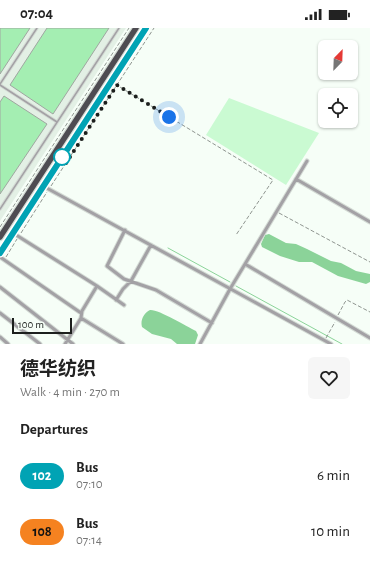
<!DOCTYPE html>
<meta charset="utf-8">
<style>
body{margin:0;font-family:"Alegreya Sans","Noto Sans SC",sans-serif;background:#f6f6f6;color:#222;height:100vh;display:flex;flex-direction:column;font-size:15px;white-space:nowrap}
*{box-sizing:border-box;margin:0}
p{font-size:13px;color:#767676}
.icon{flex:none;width:22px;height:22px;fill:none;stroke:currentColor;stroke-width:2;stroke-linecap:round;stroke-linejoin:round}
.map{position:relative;height:316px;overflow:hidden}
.details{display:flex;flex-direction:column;background:#fff;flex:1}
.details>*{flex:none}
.badge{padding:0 8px;border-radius:13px;font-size:14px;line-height:26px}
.needle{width:26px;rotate:23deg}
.controls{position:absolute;left:318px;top:12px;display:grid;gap:8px}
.controls a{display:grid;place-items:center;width:40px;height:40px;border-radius:6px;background:#fff;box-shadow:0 1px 3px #0004;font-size:20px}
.scale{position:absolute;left:12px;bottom:10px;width:60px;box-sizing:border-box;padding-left:4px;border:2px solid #1c1f1d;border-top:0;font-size:11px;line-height:14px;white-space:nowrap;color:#1c1f1d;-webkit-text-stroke:3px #f6fef7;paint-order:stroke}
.you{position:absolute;width:20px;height:20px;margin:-10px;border:3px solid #fff;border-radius:50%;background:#1a73e8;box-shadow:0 0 0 6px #1a73e833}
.map>.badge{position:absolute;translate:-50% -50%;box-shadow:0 0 0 2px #fff}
h2{padding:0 20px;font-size:15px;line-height:36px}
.round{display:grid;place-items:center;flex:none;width:42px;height:42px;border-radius:6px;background:#f6f6f6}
.head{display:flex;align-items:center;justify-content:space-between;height:68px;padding:0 20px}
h1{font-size:19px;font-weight:700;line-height:30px}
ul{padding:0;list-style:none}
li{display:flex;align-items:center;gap:12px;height:56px;padding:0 20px}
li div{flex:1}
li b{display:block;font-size:15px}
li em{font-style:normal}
li .badge{min-width:44px;font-weight:700;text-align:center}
.status{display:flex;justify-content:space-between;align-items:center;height:28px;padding:0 20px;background:#fff;direction:ltr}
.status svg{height:11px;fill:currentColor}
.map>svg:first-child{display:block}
.built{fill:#e3f0e5}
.green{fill:#cafad2}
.water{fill:#8bd399}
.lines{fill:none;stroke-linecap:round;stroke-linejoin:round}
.stream{stroke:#8bd399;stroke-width:1}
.building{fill:#a4eeb2;stroke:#9fa6a0}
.service-casing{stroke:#d3dad4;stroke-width:3.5}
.minor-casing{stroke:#d3dad4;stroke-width:5}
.trunk-casing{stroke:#d3dad4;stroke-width:8}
.path{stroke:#8f9590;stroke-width:1;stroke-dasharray:4 2;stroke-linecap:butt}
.service{stroke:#a3a1a5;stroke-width:1.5}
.minor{stroke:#a3a1a5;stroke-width:3}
.trunk{stroke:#4e4c52;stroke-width:5.5}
.line-casing{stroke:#fff;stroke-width:9}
.line{stroke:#00a3b4;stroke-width:6}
.walk{stroke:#1c1f1d;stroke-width:4;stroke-dasharray:0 7.2}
.stop-dot{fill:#fff;stroke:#00a3b4;stroke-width:2}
</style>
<div class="status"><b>07:04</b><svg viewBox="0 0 49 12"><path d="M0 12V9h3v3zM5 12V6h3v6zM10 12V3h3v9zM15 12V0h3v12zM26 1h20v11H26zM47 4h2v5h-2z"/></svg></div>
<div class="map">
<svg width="370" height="316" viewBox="0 0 370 316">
<rect width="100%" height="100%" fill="#f6fef7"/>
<path class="built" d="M0,0h126l-126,193z"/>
<path class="green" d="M229,70l90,35 -33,52 -80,-50z"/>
<path class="water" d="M269,206l17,9 10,1 11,5 24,12 10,2 15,8 14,3v8l-4,2 -28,-8 -26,-14h-13l-19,-6 -18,-9 -1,-3 4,-9z
M150,282c8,-1 36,16 46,21l2,4 -3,9h-18l-6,-5 -19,-5 -10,-7c-2,-7 2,-14 8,-17z"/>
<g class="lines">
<path class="stream" d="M168,220l62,34
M236,258l106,58"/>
</g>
<path class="building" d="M0,0h30l-30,46z
M47,0h62l-56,86 -43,-29z
M4,68l43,28 -47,70v-92z"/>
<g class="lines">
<defs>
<path id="service" d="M0,56l37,-56
M0,57l57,37
M0,181l119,-181"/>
<path id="minor" d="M296,151l74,43
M43,158l288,158
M125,202l-18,36 17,13 32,11 56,33
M13,205l84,53 27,19
M0,229l81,56
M245,236l125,74
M0,259l73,57
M116,272l7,-11 8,-8 20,-36
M0,285l40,31
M81,290l42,26
M0,309l8,7
M65,316l16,-26 1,-7 15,-25
M200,316l30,-55 77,-128"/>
<path id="trunk" d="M0,209l136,-209
M0,225l146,-225"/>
</defs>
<use href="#service" class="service-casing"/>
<use href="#minor" class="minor-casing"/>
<use href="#trunk" class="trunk-casing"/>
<path class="path" d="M115,56l158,96 -37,55
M51,158l103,-158
M279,185l91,49
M0,199l129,-199
M21,205l26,-41
M6,229l11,-18
M338,287l7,-13 2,-2 23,12
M326,310l9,-16"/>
<use href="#service" class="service"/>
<use href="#minor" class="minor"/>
<use href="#trunk" class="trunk"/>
</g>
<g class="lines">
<defs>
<path id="line" d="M0,225l146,-225"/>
</defs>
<use href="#line" class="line-casing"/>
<use href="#line" class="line"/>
<path class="walk" d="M62,129l4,6 51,-78 52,32"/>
</g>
<circle class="stop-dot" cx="62" cy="129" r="8"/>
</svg>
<div class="controls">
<a><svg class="needle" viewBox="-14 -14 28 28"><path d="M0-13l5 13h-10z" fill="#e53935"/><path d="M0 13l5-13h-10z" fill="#767676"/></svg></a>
<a><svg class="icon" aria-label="locate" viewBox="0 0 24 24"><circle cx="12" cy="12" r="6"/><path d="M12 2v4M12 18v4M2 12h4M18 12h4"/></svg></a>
</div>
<div class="scale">100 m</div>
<div class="you" style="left:169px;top:89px"></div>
</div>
<section class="details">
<div class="head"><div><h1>德华纺织</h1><p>Walk · 4 min · 270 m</p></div><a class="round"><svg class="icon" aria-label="heart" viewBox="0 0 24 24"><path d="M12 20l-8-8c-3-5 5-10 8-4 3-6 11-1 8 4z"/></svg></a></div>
<h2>Departures</h2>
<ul>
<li><span class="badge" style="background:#00a3b4;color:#fff">102</span><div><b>Bus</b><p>07:10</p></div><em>6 min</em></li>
<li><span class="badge" style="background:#f58220;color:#111">108</span><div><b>Bus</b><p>07:14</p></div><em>10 min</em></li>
</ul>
</section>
